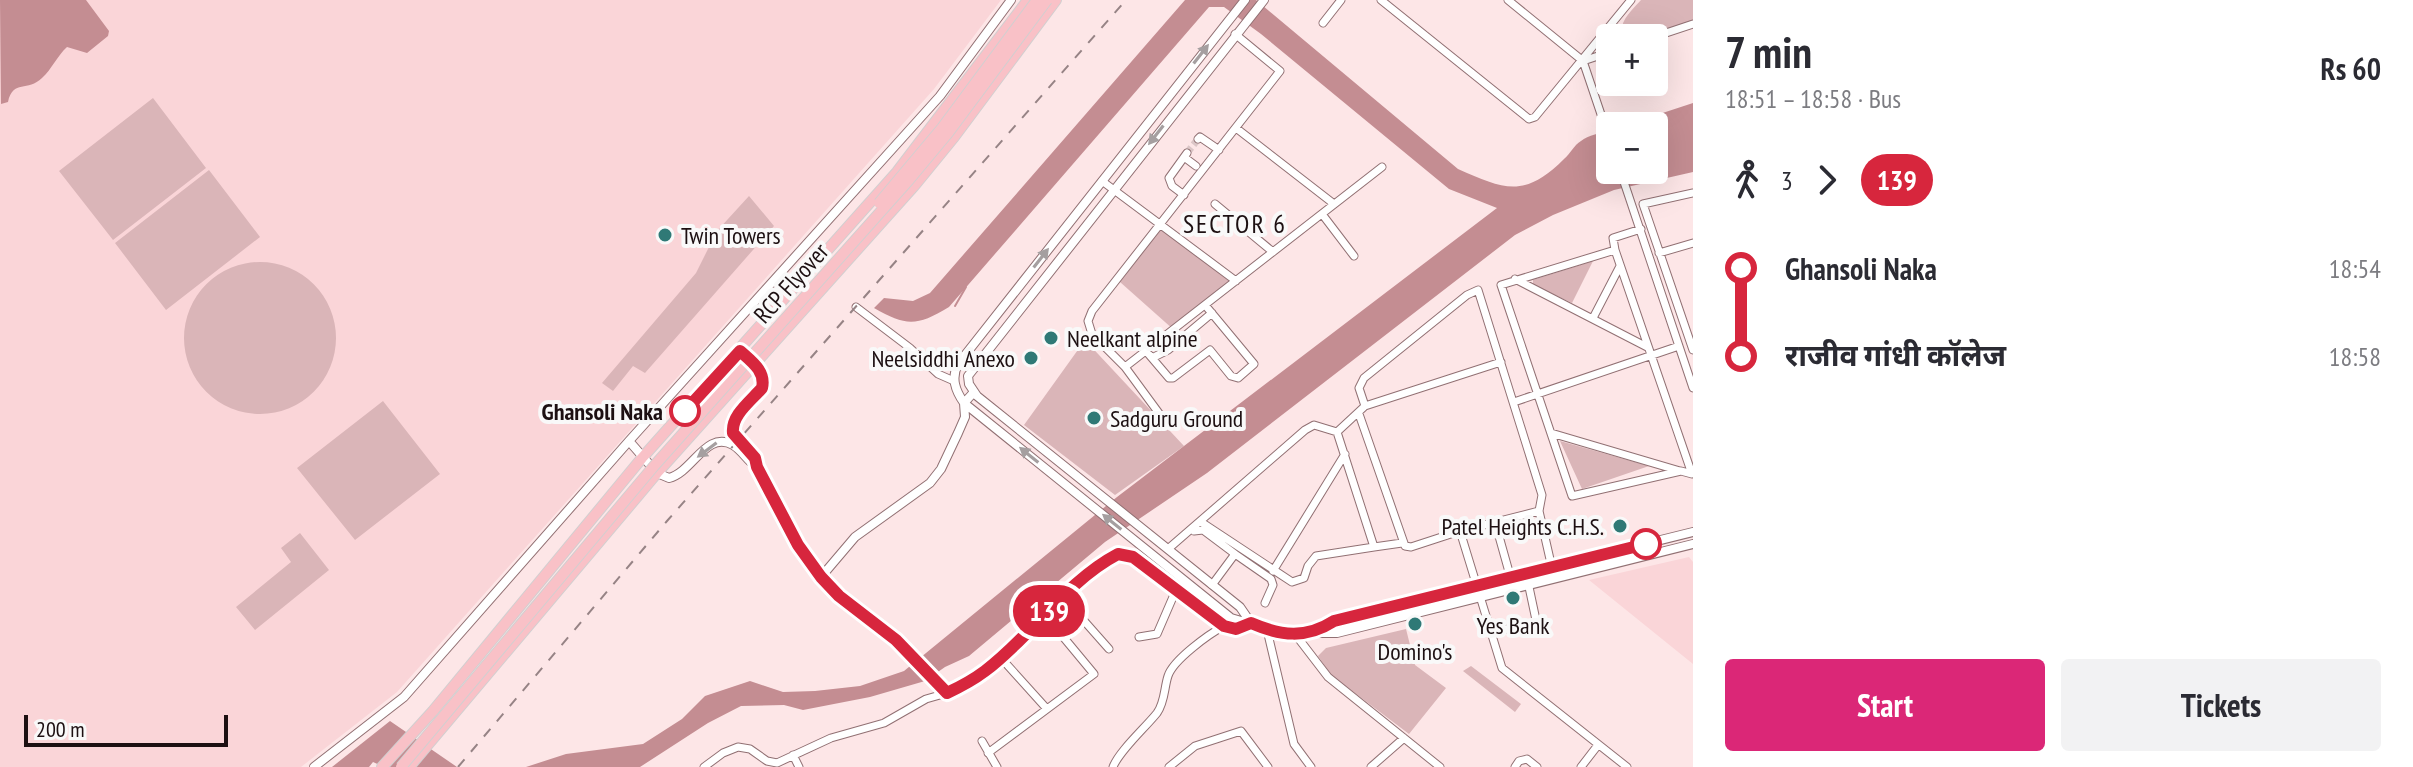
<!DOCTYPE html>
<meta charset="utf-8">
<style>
body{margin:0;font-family:"PT Sans Narrow","Noto Sans Devanagari",sans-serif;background:#f2f2f3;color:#2b2b33;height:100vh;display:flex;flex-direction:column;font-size:30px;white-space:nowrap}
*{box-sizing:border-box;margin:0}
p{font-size:26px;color:#7c7c81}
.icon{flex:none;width:44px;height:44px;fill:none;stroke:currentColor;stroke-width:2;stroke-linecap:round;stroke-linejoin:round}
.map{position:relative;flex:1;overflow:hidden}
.side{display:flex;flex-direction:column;background:#fff;width:720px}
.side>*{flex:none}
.badge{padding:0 16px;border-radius:26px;font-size:28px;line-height:52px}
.controls{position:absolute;left:1596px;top:24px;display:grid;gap:16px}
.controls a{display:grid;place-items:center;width:72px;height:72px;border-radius:8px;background:#fff;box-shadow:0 8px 32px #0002;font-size:40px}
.scale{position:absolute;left:24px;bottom:20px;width:204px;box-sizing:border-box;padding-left:8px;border:4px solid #1d1012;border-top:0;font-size:22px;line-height:28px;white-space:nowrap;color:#1d1012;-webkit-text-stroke:6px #f9f9f9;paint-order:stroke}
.map>.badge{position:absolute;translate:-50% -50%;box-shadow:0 0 0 4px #fff}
.legs{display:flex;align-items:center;gap:12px;height:88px;padding:0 32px;font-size:26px}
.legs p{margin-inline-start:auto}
.overview{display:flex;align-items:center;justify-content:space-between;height:136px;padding:0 32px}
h1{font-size:44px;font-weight:600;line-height:60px}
.cta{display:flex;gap:16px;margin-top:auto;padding:16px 32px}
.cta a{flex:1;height:92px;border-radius:8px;background:#db2777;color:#fff;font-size:32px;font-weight:600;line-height:92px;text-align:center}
.cta a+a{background:#f2f2f3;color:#2b2b33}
ul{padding:0 32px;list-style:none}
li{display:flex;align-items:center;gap:28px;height:88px;font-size:30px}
li i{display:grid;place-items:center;width:12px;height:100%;margin:0 10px;background:currentColor}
li i::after{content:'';width:20px;height:20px;margin:-10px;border:6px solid;border-radius:50%;background:#fff}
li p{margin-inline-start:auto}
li:first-child i{background:linear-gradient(#0000 50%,currentColor 0)}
li:last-child i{background:linear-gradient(currentColor 50%,#0000 0)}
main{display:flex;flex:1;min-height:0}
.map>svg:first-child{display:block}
.built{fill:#fad5d8}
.green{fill:#dab5b8}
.water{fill:#c48d92}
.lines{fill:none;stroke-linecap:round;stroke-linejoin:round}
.stream{stroke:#c48d92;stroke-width:2}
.minor-tunnel{stroke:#dbc6c7;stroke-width:7;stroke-dasharray:7 3.5;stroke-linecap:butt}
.minor-casing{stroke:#917073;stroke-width:9}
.tertiary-casing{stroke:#917073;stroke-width:10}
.primary-casing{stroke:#d2cfd0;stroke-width:12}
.minor{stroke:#fff;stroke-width:7}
.tertiary{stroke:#fff;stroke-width:8}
.primary{stroke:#f9c1c7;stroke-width:10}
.rail{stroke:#968385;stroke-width:2;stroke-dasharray:10 10;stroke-linecap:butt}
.primary-bridge-casing{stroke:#d2cfd0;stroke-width:12;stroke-linecap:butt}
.primary-bridge{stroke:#f9c1c7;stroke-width:10}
.oneway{fill:#a59fa0}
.line-1-casing{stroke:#fff;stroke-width:18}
.line-1{stroke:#d7263d;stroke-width:12}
.poi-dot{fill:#2f7976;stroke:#f9f9f9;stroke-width:3}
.stop-1-dot{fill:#fff;stroke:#d7263d;stroke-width:4}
.labels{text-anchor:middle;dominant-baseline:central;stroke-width:8;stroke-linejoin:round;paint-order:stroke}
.poi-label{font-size:24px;fill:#1d1012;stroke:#f9f9f9;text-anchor:start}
.street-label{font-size:24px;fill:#1d1012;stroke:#f9f9f9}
.stop-label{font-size:24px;font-weight:bold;fill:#1d1012;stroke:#f9f9f9;text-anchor:end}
.neighbourhood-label{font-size:26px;letter-spacing:2px;fill:#1d1012;stroke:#f9f9f9}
</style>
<main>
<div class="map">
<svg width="1693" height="767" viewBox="0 0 1693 767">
<rect width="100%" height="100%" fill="#fde6e7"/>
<path class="built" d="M0,0h1001l-67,89 -537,603 -96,75h-301z
M1689,557l4,5v102l-104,-84z"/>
<path class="green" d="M1641,0h52v21l-51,17h-19c-6,-15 8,-27 18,-38z
M153,98l53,70 -93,72 -54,-69z
M209,170l51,67 -94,73 -51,-67z
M749,196l25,30 -129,147 -12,-7 -20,25 -11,-8 94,-110 21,-42z
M1161,229l72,54 -59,47 -54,-48z
M1593,261l-21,42 -39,-18v-5z
M184 338a76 76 0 1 1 152 0a76 76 0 1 1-152 0Z
M1085,340l99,106 -69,49 -91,-70z
M383,401l57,73 -85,66 -58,-72z
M1560,441l89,25 -67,23z
M300,533l29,37 -74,60 -19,-23 55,-45 -10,-14z
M1406,629l9,36 31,23 -37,46 -78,-59 -13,-19 8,-8z
M1471,666l50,38 -6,8 -52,-41z"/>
<path class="water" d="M0,0h86l23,31 -1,5 -21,17 -20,-6c-10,9 -15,22 -25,31 -14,14 -29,1 -34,24l-7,2z
M1185,0h71l202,169c47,21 67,29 106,-10 6,-5 10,-14 17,-18 7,-6 20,-8 29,-11v40h44v-44h-31l70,-23v69l-79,18 -61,25 -38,20 -308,238 -102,69 -136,114 -24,11 -20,14 -55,16 -67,13 -19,-5 -43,1 -33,17 -68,44h-114l40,-13 77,-10 39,-25 23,-23 45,-15 33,11 32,-1 45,-5 44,-15 213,-174 380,-289 -48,-19 -188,-155 -37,-27h-15l-260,300c-33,20 -43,19 -75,1l10,-10 29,3 17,-8z
M390,721l67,46h-73l-11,-5 -4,5h-37z"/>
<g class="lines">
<path class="stream" d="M955,306l11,-19"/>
<path class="minor-tunnel" d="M1187,153l11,-14"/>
<defs>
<path id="minor" d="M1381,0l148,119 6,-2 96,-117
M1508,0l75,61 27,80
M1323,23l18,-23
M1651,38l42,-14
M1586,60l24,-8
M1236,128l98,76
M1198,139l2,-2 19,13
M1184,157l12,9
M1620,170l73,218
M1102,181l134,100
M1693,193l-50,11 50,146
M1184,195l-12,-9 -3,-8 18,-25
M1215,204l58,48
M1322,214l32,42
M1615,250l77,224 -11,-3 -109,25 -71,-211z
M1615,250l-2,-12 28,-9
M1659,253l34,-10
M1515,279l132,68
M856,307l54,41 28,26 16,7
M1593,318l27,-52
M1146,351l23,27h4l37,-28 21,26 7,2 16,-14 -49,-59
M1152,358l16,-8 44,-37
M1125,367l257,-200
M1514,402l165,-56
M1365,406l-6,-18 5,-10 103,-83 11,-5 64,205 -3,16 13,57
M1359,414l46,132 6,1 49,-16 79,-20
M1161,416l-36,-49 -33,-33 -4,-13 4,-10 188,-240 -45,-37
M1337,432l28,-26 136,-44
M1337,432l37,115 28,-4
M1551,433l129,38
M1201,522l91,60 12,-4 4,-12 8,-10 58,-9
M1495,522l16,57
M1194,531l9,-1 32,24
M1460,531l42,137 125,99
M1168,549l137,-119 9,-5 23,7
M1273,571l72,-117
M821,577c41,42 90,72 127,118
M1212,585l23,-31 36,25 2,6 -8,18
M1063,597l46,52
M1267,630l27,114 17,23
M1491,632l43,-8 2,-4 -7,-33
M1295,634l33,43 112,90
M1139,637l18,-3 19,-44
M1001,658l46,51
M982,741l15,26
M988,753l106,-79 -49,-59
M793,755l6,12
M704,767l19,-14 15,-6 12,2 17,12 10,2 54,-25 53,-15 42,-24 21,-6 38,-22 85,-80 32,-28 16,-9 15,3 91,69 12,3 15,-6
M1113,767c6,-16 32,-39 44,-54 8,-11 7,-25 11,-37 5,-16 41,-42 56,-50
M1169,767l26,-21 46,-15 27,36
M1371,767l33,-29
M1515,767l4,-6 8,-2 10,8
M1581,767l17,-22"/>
<path id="tertiary" d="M1245,0l-287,364c-7,14 -3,26 6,39l267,215 50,15h56l356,-89
M740,351c11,10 26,20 22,37l-28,32 -1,13 22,25 2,9 41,78 23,32 34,-40 75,-54 11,-14 17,-36 7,-16 -1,-14 10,-11
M629,441l28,32 12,5c24,-6 37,-48 64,-33 10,6 14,16 24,22
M1251,623l-11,-16 -263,-211 -8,-12 -1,-8 296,-376
M1319,631l15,-10 359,-89
M314,767l90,-70 225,-256 311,-345 71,-96"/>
<path id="primary" d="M382,767l51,-56 209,-253 255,-286 131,-172
M409,767l248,-294 257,-287 40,-49 102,-137"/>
</defs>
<use href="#minor" class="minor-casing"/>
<use href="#tertiary" class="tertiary-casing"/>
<use href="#primary" class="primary-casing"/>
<use href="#minor" class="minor"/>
<use href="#tertiary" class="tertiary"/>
<use href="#primary" class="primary"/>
<path class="rail" d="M458,767l209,-246 459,-521"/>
<defs>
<path id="primary-bridge" d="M879,203l63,-75 95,-128
M401,767l253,-301 254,-285 40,-48 99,-133"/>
</defs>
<use href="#primary-bridge" class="primary-bridge-casing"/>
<use href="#primary-bridge" class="primary-bridge"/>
</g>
<defs><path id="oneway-solid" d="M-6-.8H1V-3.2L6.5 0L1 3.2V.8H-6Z" transform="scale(2)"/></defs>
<g class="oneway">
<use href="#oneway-solid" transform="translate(1201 54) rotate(-52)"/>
<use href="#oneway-solid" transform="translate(1156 135) rotate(128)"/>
<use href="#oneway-solid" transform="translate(1041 258) rotate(-52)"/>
<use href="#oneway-solid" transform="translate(707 450) rotate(143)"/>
<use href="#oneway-solid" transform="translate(1029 455) rotate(-141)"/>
<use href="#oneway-solid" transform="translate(1112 522) rotate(-141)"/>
</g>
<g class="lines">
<defs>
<path id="line-1" d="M685,411l55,-60c11,10 26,20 22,37 -11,13 -31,27 -29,45l22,25 2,9 41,78 23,32 18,19 57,44 51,53c13,-6 26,-13 38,-22 47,-35 80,-89 133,-117l15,3 91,69 12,3 15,-6c30,13 55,16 83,-2l312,-77"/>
</defs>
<use href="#line-1" class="line-1-casing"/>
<use href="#line-1" class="line-1"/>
</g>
<g class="poi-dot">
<circle cx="665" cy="235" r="8"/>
<circle cx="1051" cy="338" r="8"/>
<circle cx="1031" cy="358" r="8"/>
<circle cx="1094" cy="418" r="8"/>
<circle cx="1620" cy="526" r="8"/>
<circle cx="1513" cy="598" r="8"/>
<circle cx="1415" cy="624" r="8"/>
</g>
<g class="stop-1-dot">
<circle cx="685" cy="411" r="14"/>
<circle cx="1646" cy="544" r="14"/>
</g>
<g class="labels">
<g class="poi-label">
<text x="681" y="235">Twin Towers</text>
<text x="1067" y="338">Neelkant alpine</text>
<text x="1015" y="358" text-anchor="end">Neelsiddhi Anexo</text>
<text x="1110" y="418">Sadguru Ground</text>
<text x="1604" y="526" text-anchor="end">Patel Heights C.H.S.</text>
<text x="1513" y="625" text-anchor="middle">Yes Bank</text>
<text x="1415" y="651" text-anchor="middle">Domino's</text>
</g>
<g class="street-label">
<text transform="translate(791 283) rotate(-48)">RCP Flyover</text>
</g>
<g class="stop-label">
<text x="663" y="411">Ghansoli Naka</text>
</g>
<g class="neighbourhood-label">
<text x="1235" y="223">SECTOR 6</text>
</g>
</g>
</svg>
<div class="controls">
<a>+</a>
<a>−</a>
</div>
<div class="scale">200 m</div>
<b class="badge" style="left:1049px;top:611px;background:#d7263d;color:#fff">139</b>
</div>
<section class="side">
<div class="overview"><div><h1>7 min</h1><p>18:51 – 18:58 · Bus</p></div><b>Rs 60</b></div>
<div class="legs"><svg class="icon" aria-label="walk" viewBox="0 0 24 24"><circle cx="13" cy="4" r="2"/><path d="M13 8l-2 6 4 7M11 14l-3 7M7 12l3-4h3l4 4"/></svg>3<svg class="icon" aria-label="forward" viewBox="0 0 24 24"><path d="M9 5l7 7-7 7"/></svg><b class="badge" style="background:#d7263d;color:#fff">139</b></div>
<ul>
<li><i style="color:#d7263d"></i><b>Ghansoli Naka</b><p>18:54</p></li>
<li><i style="color:#d7263d"></i><b>राजीव गांधी कॉलेज</b><p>18:58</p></li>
</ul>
<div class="cta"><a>Start</a><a>Tickets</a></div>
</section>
</main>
